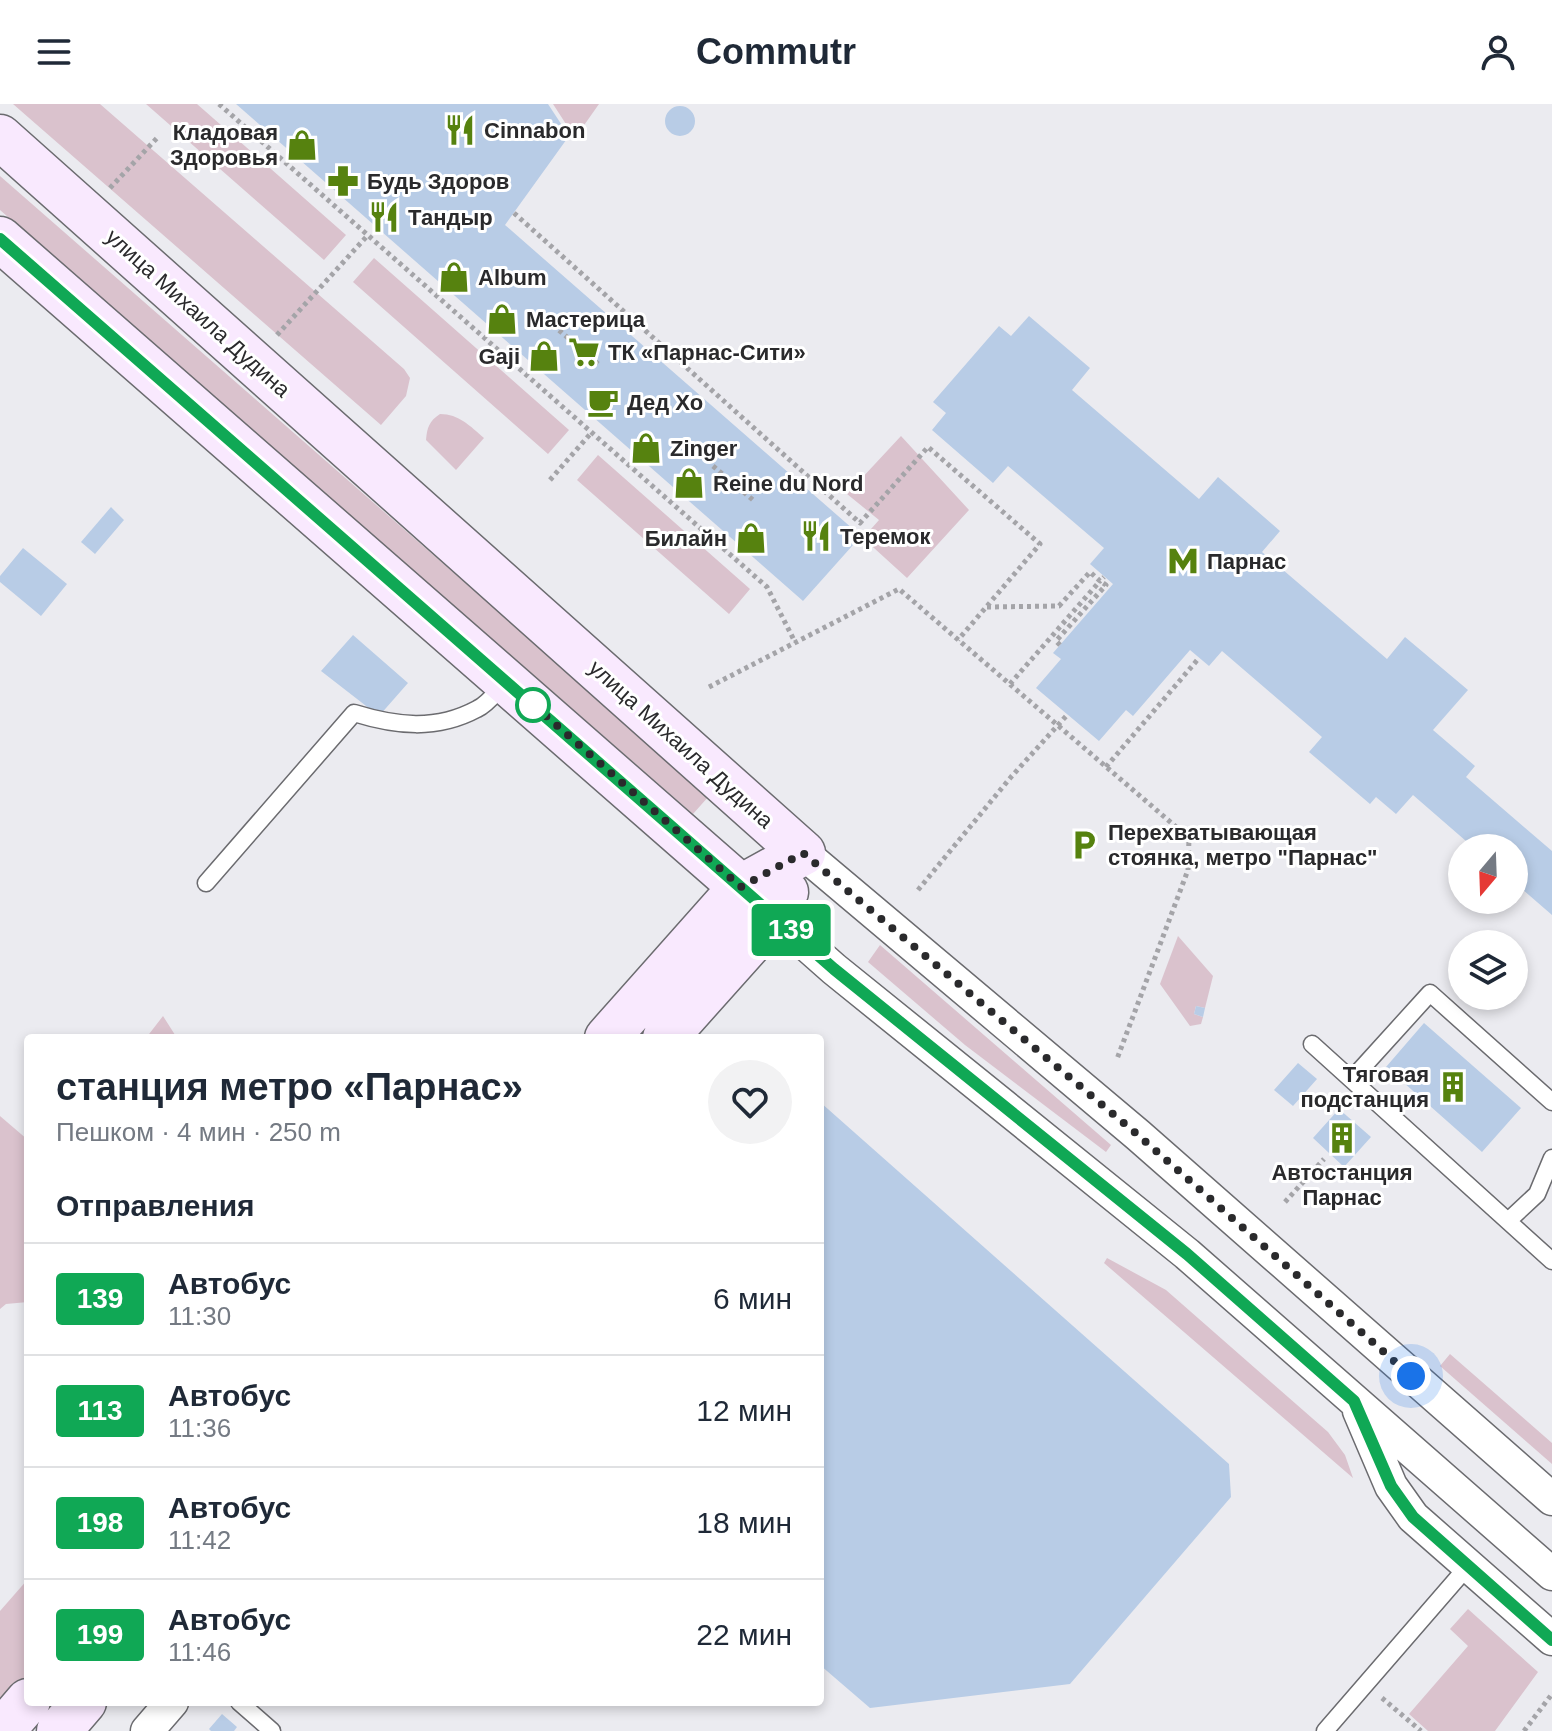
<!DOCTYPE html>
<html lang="ru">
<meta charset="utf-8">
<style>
body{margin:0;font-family:Helvetica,sans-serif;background:#f2f2f3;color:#1f2937;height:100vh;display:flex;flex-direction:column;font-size:30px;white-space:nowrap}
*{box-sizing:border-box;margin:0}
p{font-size:26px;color:#747a83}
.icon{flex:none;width:44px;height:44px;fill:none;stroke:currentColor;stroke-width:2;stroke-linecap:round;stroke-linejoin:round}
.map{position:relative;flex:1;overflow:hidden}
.details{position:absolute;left:24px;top:930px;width:800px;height:672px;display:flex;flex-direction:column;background:#fff;border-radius:8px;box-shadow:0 4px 12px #0003}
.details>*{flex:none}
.badge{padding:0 16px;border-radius:6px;font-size:28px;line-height:52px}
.needle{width:52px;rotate:199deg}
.tools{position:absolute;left:1448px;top:730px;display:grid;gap:16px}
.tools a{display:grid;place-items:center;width:80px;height:80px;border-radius:50%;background:#fff;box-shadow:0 4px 12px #0003;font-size:40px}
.you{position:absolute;width:40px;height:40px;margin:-20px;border:6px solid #fff;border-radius:50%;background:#1a73e8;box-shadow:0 0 0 12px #1a73e833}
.map>.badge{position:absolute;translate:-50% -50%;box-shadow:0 0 0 4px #fff}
h2{padding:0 32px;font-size:30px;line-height:72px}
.round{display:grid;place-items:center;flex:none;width:84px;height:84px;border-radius:42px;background:#f2f2f3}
.overview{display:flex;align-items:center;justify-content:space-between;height:136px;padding:0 32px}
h1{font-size:38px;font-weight:600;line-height:60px}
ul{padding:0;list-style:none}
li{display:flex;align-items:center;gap:24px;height:112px;padding:0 32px;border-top:2px solid #e0e1e3}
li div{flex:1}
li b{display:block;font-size:30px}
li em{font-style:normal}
li .badge{min-width:88px;font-weight:700;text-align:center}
header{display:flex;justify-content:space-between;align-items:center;height:104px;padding:0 32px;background:#fff;font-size:36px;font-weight:600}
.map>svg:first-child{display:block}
.green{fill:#dac2cd}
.building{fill:#b8cce6}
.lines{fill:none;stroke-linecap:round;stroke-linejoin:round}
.lane-casing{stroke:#6b6b6f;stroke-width:19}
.street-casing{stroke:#6b6b6f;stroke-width:35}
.secondary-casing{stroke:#6b6b6f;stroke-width:47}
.path{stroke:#a4a4a8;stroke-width:5;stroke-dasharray:4 4;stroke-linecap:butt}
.lane{stroke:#fff;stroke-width:16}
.street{stroke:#fff;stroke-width:32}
.secondary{stroke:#f9e9fe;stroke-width:44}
.line-casing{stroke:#fff;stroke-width:18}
.line{stroke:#10a855;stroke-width:12}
.walk{stroke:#2a2a2c;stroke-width:8;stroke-dasharray:0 14.4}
.stop-dot{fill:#fff;stroke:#10a855;stroke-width:4}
.labels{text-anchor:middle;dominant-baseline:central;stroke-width:6;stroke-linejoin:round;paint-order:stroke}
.poi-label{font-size:22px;font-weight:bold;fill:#2a2a2c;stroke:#fff;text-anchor:start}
.street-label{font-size:22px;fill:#2a2a2c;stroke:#fff}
</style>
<header><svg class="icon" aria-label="menu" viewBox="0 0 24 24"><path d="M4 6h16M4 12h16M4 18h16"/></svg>Commutr<svg class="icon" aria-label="person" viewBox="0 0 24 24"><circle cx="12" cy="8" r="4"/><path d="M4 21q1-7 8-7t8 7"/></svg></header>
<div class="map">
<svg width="1552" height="1627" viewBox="0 0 1552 1627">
<rect width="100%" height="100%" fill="#ebebf0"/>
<path class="green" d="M13,0h87l304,265 6,9 -4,18 -25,29z
M146,0h51l149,131 -22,25z
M553,0h46l-24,34z
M0,72l709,620 -16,18 -693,-604z
M374,154l195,172 -21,24 -195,-172z
M440,310c19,0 30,12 44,24l-28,32 -30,-30c1,-12 3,-19 14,-26z
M901,332l68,74 -62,68 -44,-40 16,-18 -32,-26z
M598,351l152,134 -21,25 -152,-134z
M1178,832l35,40 -8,32 -9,-2 -2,8 9,3 -2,7 -11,2 -30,-42z
M880,841l231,200 -5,7 -141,-107 -97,-83z
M163,912l14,22h-31z
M0,1012l28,24v162l-22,2 -6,5z
M1107,1154l59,32 162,142 17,23 8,23 -249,-215z
M1450,1250l102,89v21l-112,-98z
M28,1475v98l-28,32v-98z
M1468,1505l70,63 -43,59h-67l-19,-17 59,-68 -18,-17z"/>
<path class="building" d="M236,0h312l21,32 -64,89 356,311 -58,65z
M665 17a15 15 0 1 1 30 0a15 15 0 1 1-30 0Z
M1029,212l61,52 -18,22 127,109 19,-22 62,54 -18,21 125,107 18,-22 63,53 -35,40 42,36 -9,11 86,74v64l-38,-33v-34h-40l-61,-53 -17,19 -20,-17 -6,7 -61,-52 13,-15 -100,-86 -13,15 -19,-16 -57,66 -7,-6 -27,31 -63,-53 25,-29 -8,-6 60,-69 -23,-20 14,-16 -96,-82 -15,17 -61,-53 14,-17 -13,-11 66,-76 12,10z
M111,403l13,13 -29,34 -14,-12z
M23,444l44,36 -26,32 -41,-34v-6z
M353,531l55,48 -29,33 -58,-45z
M1196,902l9,2 -2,9 -9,-3z
M1424,919l97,85 -39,44 -96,-85z
M1298,959l19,16 -24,27 -19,-16z
M820,998l409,362 2,33 -161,187 -200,24 -50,-43z
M1339,1005l32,28 -27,30 -31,-29z
M222,1610l15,13 -3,4h-23l-2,-2z"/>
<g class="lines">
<defs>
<path id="lane" d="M206,779l148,-170c42,13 82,18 123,-4 11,-5 20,-18 28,-26
M1312,940l240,217
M1352,975l78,-86 122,109
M1508,1117l29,-27 15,-36
M239,1598l33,29
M1325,1627l143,-165"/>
<path id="street" d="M803,749l335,282 414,364
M774,812l60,53 353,285 365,320
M1359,1307l32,75 22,31 139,122
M147,1627l25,-29"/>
<path id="secondary" d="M0,33l803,716
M0,135l774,677
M607,934l134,-151 62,-34
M665,934l109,-122 12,-24
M2,1627l26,-30
M59,1627l25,-29"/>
</defs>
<use href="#lane" class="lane-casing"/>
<use href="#street" class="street-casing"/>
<use href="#secondary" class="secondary-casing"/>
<path class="path" d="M219,0l548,483 28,55
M110,84l47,-50
M514,109l346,310 68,-76 112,97 -82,96
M553,221l45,39
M277,231l91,-100
M713,362l40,34
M550,376l41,-47
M987,503l72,-1 31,-34 10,9 4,-4
M1060,541l-4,-4 50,-56 -6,-4
M1010,580l90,-103
M709,583l190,-98 290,249 -1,32 -71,189
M1106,663l93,-109
M918,786l93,-113 57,-63
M1285,1098l39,-43
M1382,1594l39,33
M1524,1627l28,-37"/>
<use href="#lane" class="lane"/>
<use href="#street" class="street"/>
<use href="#secondary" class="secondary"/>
</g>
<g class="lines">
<defs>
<path id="line" d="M0,135l834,730 353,285 167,147 37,85 22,31 139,123"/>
</defs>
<use href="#line" class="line-casing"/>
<use href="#line" class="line"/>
<path class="walk" d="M533,601l-4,-4 212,186 62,-34 335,282 273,241"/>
</g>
<defs>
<symbol id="restaurant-bare" viewBox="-9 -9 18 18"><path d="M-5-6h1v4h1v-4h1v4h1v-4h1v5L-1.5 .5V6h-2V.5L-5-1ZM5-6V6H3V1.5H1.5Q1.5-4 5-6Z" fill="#56820f" stroke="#fff" stroke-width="2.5" paint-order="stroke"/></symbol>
<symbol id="shop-bare" viewBox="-9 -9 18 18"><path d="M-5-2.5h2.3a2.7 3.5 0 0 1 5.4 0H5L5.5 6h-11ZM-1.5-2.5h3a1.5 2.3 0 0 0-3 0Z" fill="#56820f" stroke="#fff" stroke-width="2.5" paint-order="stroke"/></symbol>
<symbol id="pharmacy-bare" viewBox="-9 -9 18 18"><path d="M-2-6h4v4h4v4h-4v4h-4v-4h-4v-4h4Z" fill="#56820f" stroke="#fff" stroke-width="2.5" paint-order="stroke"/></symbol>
<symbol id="supermarket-bare" viewBox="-9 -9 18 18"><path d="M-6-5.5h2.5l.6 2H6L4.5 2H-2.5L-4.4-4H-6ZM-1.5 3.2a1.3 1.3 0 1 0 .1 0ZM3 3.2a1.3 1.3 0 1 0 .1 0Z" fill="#56820f" stroke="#fff" stroke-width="2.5" paint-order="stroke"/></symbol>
<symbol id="cafe-bare" viewBox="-9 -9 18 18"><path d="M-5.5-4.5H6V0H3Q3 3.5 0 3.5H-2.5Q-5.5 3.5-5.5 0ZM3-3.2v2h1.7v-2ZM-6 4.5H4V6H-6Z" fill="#56820f" stroke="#fff" stroke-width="2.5" paint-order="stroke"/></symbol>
<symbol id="metro-bare" viewBox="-9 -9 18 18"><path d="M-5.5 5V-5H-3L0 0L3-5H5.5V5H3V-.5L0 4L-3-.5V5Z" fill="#56820f" stroke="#fff" stroke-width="2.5" paint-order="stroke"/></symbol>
<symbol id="parking-bare" viewBox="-9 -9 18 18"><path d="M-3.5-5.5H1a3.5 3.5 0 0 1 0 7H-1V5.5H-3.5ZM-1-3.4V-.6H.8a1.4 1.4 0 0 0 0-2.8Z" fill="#56820f" stroke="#fff" stroke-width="2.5" paint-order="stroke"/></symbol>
<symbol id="building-bare" viewBox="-9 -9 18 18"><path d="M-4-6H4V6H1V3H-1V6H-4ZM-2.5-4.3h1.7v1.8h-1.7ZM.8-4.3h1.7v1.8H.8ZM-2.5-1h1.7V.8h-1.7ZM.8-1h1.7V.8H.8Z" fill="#56820f" stroke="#fff" stroke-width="2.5" paint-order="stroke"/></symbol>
</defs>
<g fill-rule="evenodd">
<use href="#restaurant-bare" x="438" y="4" width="44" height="44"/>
<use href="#shop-bare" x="280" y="19" width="44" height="44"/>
<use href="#pharmacy-bare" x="321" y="55" width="44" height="44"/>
<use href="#restaurant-bare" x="362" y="91" width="44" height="44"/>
<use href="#shop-bare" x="432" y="151" width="44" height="44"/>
<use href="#shop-bare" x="480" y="193" width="44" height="44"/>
<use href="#supermarket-bare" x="562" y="226" width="44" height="44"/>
<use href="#shop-bare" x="522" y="230" width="44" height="44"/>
<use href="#cafe-bare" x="581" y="276" width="44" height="44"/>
<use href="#shop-bare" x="624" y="322" width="44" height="44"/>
<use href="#shop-bare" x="667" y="357" width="44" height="44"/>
<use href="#restaurant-bare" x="794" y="410" width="44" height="44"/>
<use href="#shop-bare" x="729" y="412" width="44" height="44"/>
<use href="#metro-bare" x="1161" y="435" width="44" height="44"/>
<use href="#parking-bare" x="1062" y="719" width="44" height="44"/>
<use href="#building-bare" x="1431" y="961" width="44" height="44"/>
<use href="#building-bare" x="1320" y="1012" width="44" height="44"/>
</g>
<circle class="stop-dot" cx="533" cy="601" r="16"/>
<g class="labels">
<g class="poi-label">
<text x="484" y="26">Cinnabon</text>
<text x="278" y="28" text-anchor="end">Кладовая<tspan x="278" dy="25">Здоровья</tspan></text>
<text x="367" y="77">Будь Здоров</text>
<text x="408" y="113">Тандыр</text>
<text x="478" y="173">Album</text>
<text x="526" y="215">Мастерица</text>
<text x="608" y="248">ТК «Парнас-Сити»</text>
<text x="520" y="252" text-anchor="end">Gaji</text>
<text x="627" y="298">Дед Хо</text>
<text x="670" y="344">Zinger</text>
<text x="713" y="379">Reine du Nord</text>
<text x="840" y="432">Теремок</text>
<text x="727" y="434" text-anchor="end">Билайн</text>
<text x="1207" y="457">Парнас</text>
<text x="1108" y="728">Перехватывающая<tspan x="1108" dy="25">стоянка, метро "Парнас"</tspan></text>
<text x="1429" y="970" text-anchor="end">Тяговая<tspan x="1429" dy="25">подстанция</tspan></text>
<text x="1342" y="1068" text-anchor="middle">Автостанция<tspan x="1342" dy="25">Парнас</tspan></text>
</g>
<g class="street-label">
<text transform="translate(198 209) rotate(42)">улица Михаила Дудина</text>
<text transform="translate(681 640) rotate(42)">улица Михаила Дудина</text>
</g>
</g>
</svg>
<div class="tools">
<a><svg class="needle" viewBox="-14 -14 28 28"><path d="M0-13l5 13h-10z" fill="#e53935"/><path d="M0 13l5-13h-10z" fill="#747a83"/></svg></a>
<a><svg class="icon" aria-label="layers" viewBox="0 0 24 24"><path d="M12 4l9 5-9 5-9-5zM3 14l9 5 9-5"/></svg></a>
</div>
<div class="you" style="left:1411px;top:1272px"></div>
<b class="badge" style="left:791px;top:826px;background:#10a855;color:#fff">139</b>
<section class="details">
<div class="overview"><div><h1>станция метро «Парнас»</h1><p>Пешком · 4 мин · 250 m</p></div><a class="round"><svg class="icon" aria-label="heart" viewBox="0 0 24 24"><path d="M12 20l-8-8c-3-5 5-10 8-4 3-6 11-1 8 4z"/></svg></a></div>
<h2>Отправления</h2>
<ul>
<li><span class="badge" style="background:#10a855;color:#fff">139</span><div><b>Автобус</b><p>11:30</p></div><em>6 мин</em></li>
<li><span class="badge" style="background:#10a855;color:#fff">113</span><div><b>Автобус</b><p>11:36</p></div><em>12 мин</em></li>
<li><span class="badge" style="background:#10a855;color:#fff">198</span><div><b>Автобус</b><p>11:42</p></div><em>18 мин</em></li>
<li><span class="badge" style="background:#10a855;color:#fff">199</span><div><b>Автобус</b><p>11:46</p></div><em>22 мин</em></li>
</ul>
</section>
</div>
